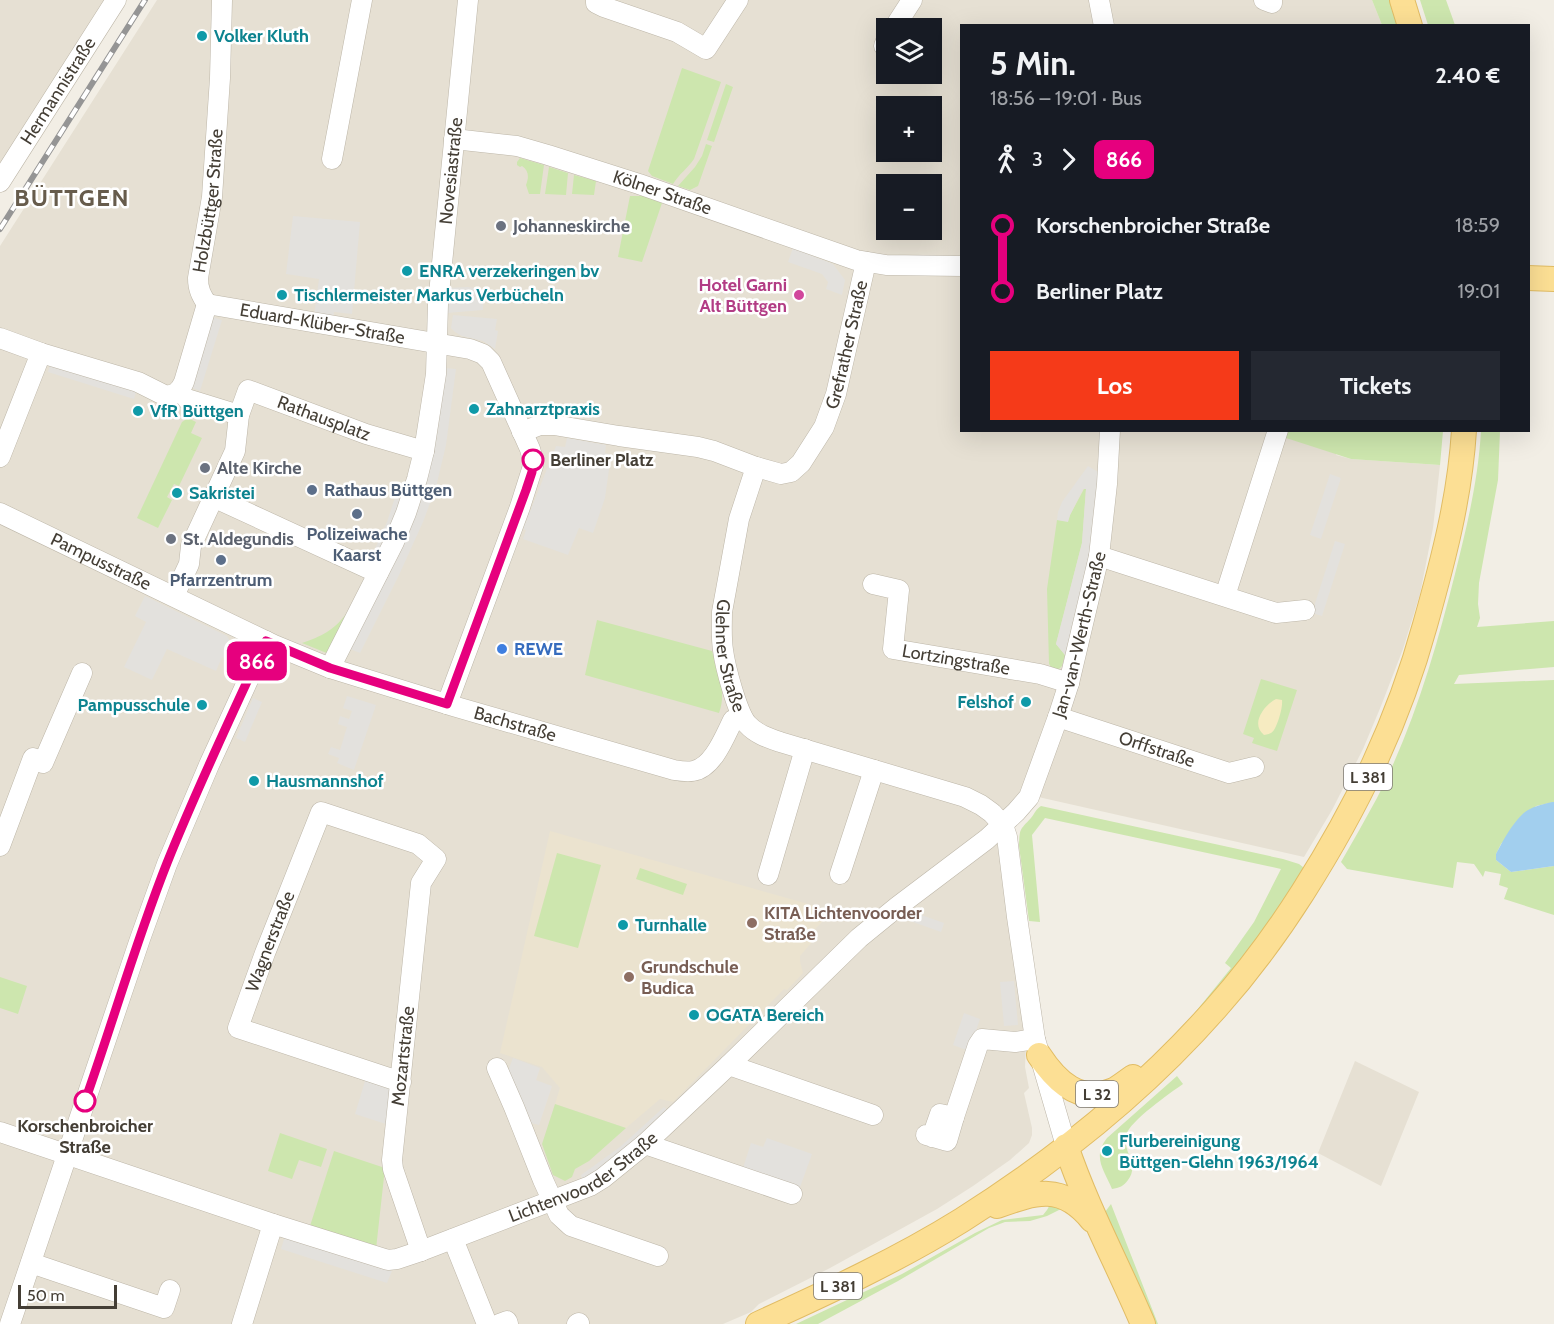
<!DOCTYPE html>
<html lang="de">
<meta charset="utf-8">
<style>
body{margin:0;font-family:Cabin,sans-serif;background:#242831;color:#f1f3f6;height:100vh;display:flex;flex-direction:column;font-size:22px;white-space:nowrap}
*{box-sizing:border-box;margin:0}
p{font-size:20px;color:#9ea1a6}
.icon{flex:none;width:33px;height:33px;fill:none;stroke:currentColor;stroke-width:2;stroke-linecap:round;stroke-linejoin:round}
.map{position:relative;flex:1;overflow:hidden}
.panel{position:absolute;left:960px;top:24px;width:570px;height:408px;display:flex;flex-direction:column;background:#171b24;border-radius:0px;box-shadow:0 6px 24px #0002}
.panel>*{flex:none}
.badge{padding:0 12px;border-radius:9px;font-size:21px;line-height:39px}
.fabs{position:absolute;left:876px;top:18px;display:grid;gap:12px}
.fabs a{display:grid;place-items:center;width:66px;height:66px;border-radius:0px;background:#171b24;box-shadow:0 6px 24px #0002;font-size:30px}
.scale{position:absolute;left:18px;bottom:15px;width:99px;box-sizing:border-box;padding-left:6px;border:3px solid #443e35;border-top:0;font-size:16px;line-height:21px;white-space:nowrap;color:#443e35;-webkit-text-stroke:4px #fff;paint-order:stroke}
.map>.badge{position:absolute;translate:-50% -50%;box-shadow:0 0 0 3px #fff}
.legs{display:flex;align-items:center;gap:9px;height:66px;padding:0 30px;font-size:20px}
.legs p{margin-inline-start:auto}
.summary{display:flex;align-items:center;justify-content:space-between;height:102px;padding:0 30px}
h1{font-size:33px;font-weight:700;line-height:45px}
.cta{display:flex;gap:12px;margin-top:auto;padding:12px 30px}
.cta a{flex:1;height:69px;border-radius:0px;background:#f53a19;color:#fff;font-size:24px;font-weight:700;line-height:69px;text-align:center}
.cta a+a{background:#242831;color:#f1f3f6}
ul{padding:0 30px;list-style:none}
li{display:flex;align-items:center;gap:21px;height:66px;font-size:22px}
li i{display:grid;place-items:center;width:9px;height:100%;margin:0 8px;background:currentColor}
li i::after{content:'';width:15px;height:15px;margin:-8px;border:4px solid;border-radius:50%;background:#171b24}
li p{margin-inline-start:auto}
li:first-child i{background:linear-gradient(#0000 50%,currentColor 0)}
li:last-child i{background:linear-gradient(currentColor 50%,#0000 0)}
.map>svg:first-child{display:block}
.residential{fill:#e6e0d3;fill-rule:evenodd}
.education{fill:#ebe3cf}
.green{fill:#cde6ae}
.sand{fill:#f6ebc1}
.parking{fill:#e3e1dd}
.water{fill:#a2cfee}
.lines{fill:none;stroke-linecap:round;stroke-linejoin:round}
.minor-casing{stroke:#bdb6a8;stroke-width:21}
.major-casing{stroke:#e1bc64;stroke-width:26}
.minor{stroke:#fff;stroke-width:20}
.major{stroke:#fcdf94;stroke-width:24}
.rail-casing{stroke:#959595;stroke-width:6}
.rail{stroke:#fff;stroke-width:4;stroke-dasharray:11;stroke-linecap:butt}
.line-1-casing{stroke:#fff;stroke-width:14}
.line-1{stroke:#e6007e;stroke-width:9}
.culture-dot{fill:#0f9aa8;stroke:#fff;stroke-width:2}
.worship-dot{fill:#6b7280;stroke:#fff;stroke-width:2}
.hotel-dot{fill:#d1479c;stroke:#fff;stroke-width:2}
.stop-1-dot{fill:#fff;stroke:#e6007e;stroke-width:3}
.service-dot{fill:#5c6f8a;stroke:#fff;stroke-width:2}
.shop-dot{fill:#3f7fe0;stroke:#fff;stroke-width:2}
.education-dot{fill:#8d6e63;stroke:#fff;stroke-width:2}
.labels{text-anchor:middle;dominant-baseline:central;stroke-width:5;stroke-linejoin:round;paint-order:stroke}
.shield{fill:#fff;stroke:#7c7872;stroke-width:1.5}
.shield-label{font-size:16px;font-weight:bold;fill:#443e35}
.culture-label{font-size:18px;font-weight:bold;fill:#0d838f;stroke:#fff;text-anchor:start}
.street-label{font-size:18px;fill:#443e35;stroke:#fff}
.worship-label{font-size:18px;font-weight:bold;fill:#5b616d;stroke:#fff;text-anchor:start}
.hotel-label{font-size:18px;font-weight:bold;fill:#b23c85;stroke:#fff;text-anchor:end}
.stop-label{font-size:18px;font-weight:bold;fill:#443e35;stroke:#fff;text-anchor:start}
.service-label{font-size:18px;font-weight:bold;fill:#4e5e75;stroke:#fff}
.shop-label{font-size:18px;font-weight:bold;fill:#366cbe;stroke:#fff;text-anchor:start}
.education-label{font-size:18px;font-weight:bold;fill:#785e54;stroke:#fff;text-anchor:start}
.district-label{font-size:24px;font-weight:bold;letter-spacing:1.5px;fill:#675c4c;stroke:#fff}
</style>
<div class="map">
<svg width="1554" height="1324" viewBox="0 0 1554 1324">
<rect width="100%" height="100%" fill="#f2eee5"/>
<path class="residential" d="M0,0h106l-106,167z
M157,0h1215l10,25 -420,1v404l382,1 -8,24 15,4 89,6 -7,63 -13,66 -17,55 -22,57 -18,43 -31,61 -28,47 -279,-63 -28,47 29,204 -1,22 4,21 -5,5 8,35v7l-3,8 -19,17 -37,26 -36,23 -107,59 -71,36 -8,8 -28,12h-723v-1078zM886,28h46v46h-46zM886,106h46v46h-46zM886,184h46v46h-46z
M1355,1061l64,31 -38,94 -63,-33z"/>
<path class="education" d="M550,831l283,80 -26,26 5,5 -12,14v5l3,12 -16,17 -3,-1 -111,113 -13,-3 -34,29 -71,-24 5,-16 -18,-21 -42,-14z"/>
<path class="green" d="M1372,0h20l7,25h-17z
M1420,0h26l9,25h-27z
M682,68l39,14 -27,77c-6,9 -15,15 -21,25l-21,-8 -4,-5z
M726,84l7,3 -19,55 -7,-2z
M706,144l6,2 -14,40 -8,4 -12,-4 17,-19 7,-11z
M520,158l24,7 -4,29h-11l-3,-9c3,-8 3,-14 -4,-19l-2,1 -3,-2v-3z
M549,167l19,6 -2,22 -21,-1z
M574,175l22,6 -2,14 -22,-1z
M630,196h15l17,7 -20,59 -24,-5z
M188,418l8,4 -5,11 11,5 -23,48 -5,-2 -7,13 5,3 -14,28 -21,-10 45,-96z
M1285,430l158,1 -3,34 -89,-6 -68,-22z
M1481,431h19l-2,49 -19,103 -1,21 2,14 -3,9 77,-6v46l-95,8 -5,9 100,-4v122l-18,4 -35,38 -5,10v6l15,12 43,-6v49l-50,-16 4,-11 -9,-3 2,-11 -16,-3 -2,6 -9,-13 -17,-2 -4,26 -106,-19 -6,-7c12,-21 24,-42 36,-64 36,-70 59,-148 78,-224 12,-48 23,-93 26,-143z
M1084,489h2l-4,54 -26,101 9,11 -3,11 -4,4 -7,-3 -2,-3 -2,-75 10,-69 11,1 2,-6z
M346,614l3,1 -20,39 -27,-11c20,-7 31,-12 44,-29z
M597,620l115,31c6,20 15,41 7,62l-134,-38z
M1261,679l36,11 -20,61 -25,-8 2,-5 -11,-4z
M1041,806l242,53 16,5 9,7 -79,107 -70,76 -2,-2 36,-37 38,-47 -6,-5 29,-41 27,-53 -236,-51 -13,17 8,87 -11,-1 -10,-75c1,-18 0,-15 12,-28 4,-5 5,-9 10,-12z
M557,853l44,12 -23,83 -44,-12z
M640,868l47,16 -4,11 -47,-16z
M0,977l27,9 -9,28 -18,-6z
M1177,1076l6,8c-13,9 -53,37 -57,51 -4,16 14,30 2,45 -4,6 -9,8 -16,9 -8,-19 -20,-32 -5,-51z
M555,1104l71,24 -37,33 -14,8 -3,8 -7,4 -12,-6 -11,-31z
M280,1133l47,16 -6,18 -22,-7 -7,19 -24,-8z
M334,1151l51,17 -9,81 -66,-23z
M1052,1201l11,7 -16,8 -17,5 -25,1 -16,6 -91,53 -80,43h-22l106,-50 73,-41 27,-13 41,-5 4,-5z
M1111,1204l47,120h-9l-44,-112z"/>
<path class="sand" d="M1276,699l6,1c1,7 -4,24 -8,30 -3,4 -5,4 -10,5 -14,-11 0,-30 12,-36z"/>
<path class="parking" d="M293,216l67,6 -8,92 -18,-2 -1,6 -19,-3 5,-36 -33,-5z
M793,248l40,16 12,16 -3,15 -16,-6 2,-7 -6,-8 -34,-12z
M467,287l16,2v21l-36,3 2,-25z
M453,315l44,4 -2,11 3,1 -3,18 -12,-8 -21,-5 -7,-4 -4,-4z
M212,317l10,3 -22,71 -10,-4z
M51,362l86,27 -3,10 -86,-27z
M445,368l11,1 -10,76 -10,42 -13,35 -24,53 -39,78 -10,-4 31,-62z
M567,438l39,7 -1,8 6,2 -6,43 -12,35 -14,-5 -11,27 -45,-16 3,-9 -3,-1 3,-7 30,-76 9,1z
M1088,466l12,7 -8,72 -27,110 -9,-11 26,-101 4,-54h-3l-13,26 -2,7 -11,-2 1,-8 4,-10z
M1330,474l11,4 -20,61 -11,-4z
M400,482l9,3 -32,78 -7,-3 17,-38z
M1335,541l10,3 -23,72 -10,-3z
M145,596l82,40 10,18 -10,5 -5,-2 -6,14 -49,-22 -15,31 -28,-13 22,-45 -11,-6z
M347,696l29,9 -22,65 -17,-7 2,-5 -11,-4 3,-7 9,3 7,-23 -9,-3 2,-8 9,3 3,-8 -9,-3z
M253,698l9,4 -17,40 -9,-4z
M910,911l34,12 -3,9 -39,-14z
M1014,981l4,44 -14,1 -4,-44z
M964,1013l16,6 -11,32 -16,-6z
M513,1058l27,10 -4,12 16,6 -13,39 -8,-2 -23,-52z
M366,1078l27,9 -4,38 -34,-11z
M664,1107l7,6 -87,71 -3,-9 39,-28z
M767,1138l45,16 -13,36 -57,-19 9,-28 12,4z
M285,1236l107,35 -5,12 -106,-34z"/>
<path class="water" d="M1552,802h2v64l-43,6 -15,-12v-6c7,-13 19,-36 32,-44 7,-4 16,-6 24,-8z"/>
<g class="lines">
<defs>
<g id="minor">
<path d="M596,0v3l8,4 73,25 29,17 32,-49"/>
<path d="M1099,0l5,26"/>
<path d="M1264,0l8,3v-3"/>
<path d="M894,28l18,-28"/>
<path d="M884,46l2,-5"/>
<path id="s1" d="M454,139l63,7 31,9 91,29 217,76 30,5 76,1"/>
<path d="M332,159l30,-159"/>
<path id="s2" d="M0,182l116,-182"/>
<path id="s3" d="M207,304l263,45 13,5 8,8 39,87 3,11v6l-13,41 -73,197"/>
<path id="s4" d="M207,304c-6,-9 -9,-15 -9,-26l14,-81 8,-119 2,-78"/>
<path d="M0,338l41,15 97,29 26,13c10,2 16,-4 20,-13l23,-78"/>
<path d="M187,399l52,16"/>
<path id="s5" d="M522,432l18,-7h14l65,11 79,11 16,4 42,16 -17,52 -17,93c0,13 -1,25 1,38 2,16 14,62 24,74 9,10 21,14 33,18l185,55 16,8 11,8 11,12 4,12 10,80 18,122 31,107"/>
<path d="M0,457l41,-104"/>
<path id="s6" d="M756,467l25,7 10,-2 10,-9 23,-36 12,-33 30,-132"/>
<path d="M213,497l165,76"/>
<path id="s7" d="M0,513l274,132 56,23 123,38 221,64c6,1 13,2 19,1 20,-3 32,-35 40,-51l9,-3"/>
<path d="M1099,556l177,57 29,-3"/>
<path id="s8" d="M873,584l26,6 -6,59 147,25 29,9"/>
<path id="s9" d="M174,596l15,-32 2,-18 44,-95 4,-36 9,-25 118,44 58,17"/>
<path d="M1225,596l53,-166"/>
<path id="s10" d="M330,668l64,-126 12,-29 11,-34 7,-28 12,-77 2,-70 30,-304"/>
<path id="s11" d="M1058,717l171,56 25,-6"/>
<path d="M0,846l33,-88 10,5 39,-90"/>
<path d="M840,874l34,-104"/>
<path d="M768,875l37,-126"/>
<path d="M729,1065l144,50"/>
<path d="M497,1068l17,39 29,73 16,35 12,11 87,30"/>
<path id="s12" d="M401,1082l-163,-54 27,-75 56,-141 97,32 18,15 -15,24 -29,277 1,9 28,82"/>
<path d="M954,1117l24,-72 4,-6 33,3 20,-3"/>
<path id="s13" d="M0,1132l273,92 115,36 9,-1 24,-8 169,-65 13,-8 42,-34 84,-79 130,-127 38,-31 90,-68 29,-27 13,-15 29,-80 11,-34 30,-127 8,-72 3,-54"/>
<path d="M926,1135l21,6 7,-24 -14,-3 -8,23"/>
<path d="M645,1144l147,50"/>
<path d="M453,1239l34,85"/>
<path d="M31,1263l133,45 6,-18"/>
<path d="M10,1324l130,-385 27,-75 42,-99 57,-124"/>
<path d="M242,1324l31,-100"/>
<path d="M499,1324l8,-3 1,3"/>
<path d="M577,1324l2,-1"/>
</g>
<path id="major" d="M1402,0l8,26
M1528,278l26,1
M1039,1055c17,26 41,50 75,35 7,-4 13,-9 19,-13
M1066,1146c21,62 52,119 77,178
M997,1206c39,-14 65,-23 95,14
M758,1324c70,-32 140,-64 204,-104 93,-59 181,-129 254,-212 32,-36 61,-75 87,-116 54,-85 95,-169 122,-267 18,-64 35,-128 39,-195"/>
</defs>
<use href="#minor" class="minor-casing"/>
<use href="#major" class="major-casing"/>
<use href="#minor" class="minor"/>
<use href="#major" class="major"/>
<defs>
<path id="rail" d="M0,229l145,-229"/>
</defs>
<use href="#rail" class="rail-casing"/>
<use href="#rail" class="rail"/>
</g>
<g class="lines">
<defs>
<path id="line-1" d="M85,1101c28,-79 51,-160 82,-238 30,-75 65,-149 99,-222l64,27 117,36 79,-214 6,-18 1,-12"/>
</defs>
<use href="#line-1" class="line-1-casing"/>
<use href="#line-1" class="line-1"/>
</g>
<g class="culture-dot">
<circle cx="202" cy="36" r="6"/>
<circle cx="407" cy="271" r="6"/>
<circle cx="282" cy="295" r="6"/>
<circle cx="474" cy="409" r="6"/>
<circle cx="138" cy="411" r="6"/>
<circle cx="177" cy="493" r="6"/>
<circle cx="1026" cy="702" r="6"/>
<circle cx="202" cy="705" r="6"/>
<circle cx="254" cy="781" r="6"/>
<circle cx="623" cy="925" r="6"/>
<circle cx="694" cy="1015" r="6"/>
<circle cx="1107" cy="1151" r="6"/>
</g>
<g class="worship-dot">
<circle cx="501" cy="226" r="6"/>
<circle cx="205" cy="468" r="6"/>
<circle cx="171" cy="539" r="6"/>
</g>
<circle class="hotel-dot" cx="799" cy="295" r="6"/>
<g class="stop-1-dot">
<circle cx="533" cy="460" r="10"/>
<circle cx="85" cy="1101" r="10"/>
</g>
<g class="service-dot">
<circle cx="312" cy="490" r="6"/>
<circle cx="357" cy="514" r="6"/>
<circle cx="221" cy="560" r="6"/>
</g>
<circle class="shop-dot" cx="502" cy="649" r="6"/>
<g class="education-dot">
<circle cx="752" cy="923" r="6"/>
<circle cx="629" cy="977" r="6"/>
</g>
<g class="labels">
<g class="shield">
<rect x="1344" y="764" width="48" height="26" rx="4.5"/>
<rect x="1076" y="1081" width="42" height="26" rx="4.5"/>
<rect x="814" y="1273" width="48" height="26" rx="4.5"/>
</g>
<g class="shield-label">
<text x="1368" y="777">L 381</text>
<text x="1097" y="1094">L 32</text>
<text x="838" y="1286">L 381</text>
</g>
<g class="culture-label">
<text x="214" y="36">Volker Kluth</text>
<text x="419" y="271">ENRA verzekeringen bv</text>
<text x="294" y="295">Tischlermeister Markus Verbücheln</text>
<text x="486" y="409">Zahnarztpraxis</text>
<text x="150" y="411">VfR Büttgen</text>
<text x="189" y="493">Sakristei</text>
<text x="1014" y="702" text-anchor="end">Felshof</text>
<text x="190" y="705" text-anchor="end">Pampusschule</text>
<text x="266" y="781">Hausmannshof</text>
<text x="635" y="925">Turnhalle</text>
<text x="706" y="1015">OGATA Bereich</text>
<text x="1119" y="1141">Flurbereinigung<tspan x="1119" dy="21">Büttgen-Glehn 1963/1964</tspan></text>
</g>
<g class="street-label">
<text stroke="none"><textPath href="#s2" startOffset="108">Hermannistraße</textPath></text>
<text stroke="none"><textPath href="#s10" startOffset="519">Novesiastraße</textPath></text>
<text stroke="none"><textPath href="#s1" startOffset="216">Kölner Straße</textPath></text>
<text stroke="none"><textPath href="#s4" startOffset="106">Holzbüttger Straße</textPath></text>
<text stroke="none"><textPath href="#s3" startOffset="117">Eduard-Klüber-Straße</textPath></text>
<text stroke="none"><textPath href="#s6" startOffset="178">Grefrather Straße</textPath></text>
<text stroke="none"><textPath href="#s9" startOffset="302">Rathausplatz</textPath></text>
<text stroke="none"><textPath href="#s7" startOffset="112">Pampusstraße</textPath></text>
<text stroke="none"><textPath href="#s13" startOffset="1382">Jan-van-Werth-Straße</textPath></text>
<text stroke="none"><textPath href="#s5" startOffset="434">Glehner Straße</textPath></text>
<text stroke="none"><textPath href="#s8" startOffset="150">Lortzingstraße</textPath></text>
<text stroke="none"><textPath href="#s7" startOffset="558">Bachstraße</textPath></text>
<text stroke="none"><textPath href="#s11" startOffset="104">Orffstraße</textPath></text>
<text stroke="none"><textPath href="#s12" startOffset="264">Wagnerstraße</textPath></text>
<text transform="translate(403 1056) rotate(-84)">Mozartstraße</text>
<text stroke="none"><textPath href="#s13" startOffset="622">Lichtenvoorder Straße</textPath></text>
</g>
<g class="worship-label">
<text x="513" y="226">Johanneskirche</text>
<text x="217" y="468">Alte Kirche</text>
<text x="183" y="539">St. Aldegundis</text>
</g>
<g class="hotel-label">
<text x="787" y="285">Hotel Garni<tspan x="787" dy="21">Alt Büttgen</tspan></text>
</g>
<g class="stop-label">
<text x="550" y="460">Berliner Platz</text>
<text x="85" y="1126" text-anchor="middle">Korschenbroicher<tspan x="85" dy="21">Straße</tspan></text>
</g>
<g class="service-label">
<text x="324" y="490" text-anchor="start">Rathaus Büttgen</text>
<text x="357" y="534">Polizeiwache<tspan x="357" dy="21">Kaarst</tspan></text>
<text x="221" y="580">Pfarrzentrum</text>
</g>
<g class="shop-label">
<text x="514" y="649">REWE</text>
</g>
<g class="education-label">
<text x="764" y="913">KITA Lichtenvoorder<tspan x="764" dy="21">Straße</tspan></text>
<text x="641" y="967">Grundschule<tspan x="641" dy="21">Budica</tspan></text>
</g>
<g class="district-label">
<text x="72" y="197">BÜTTGEN</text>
</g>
</g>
</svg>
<div class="fabs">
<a><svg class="icon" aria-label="layers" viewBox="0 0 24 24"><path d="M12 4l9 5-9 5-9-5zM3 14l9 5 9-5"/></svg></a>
<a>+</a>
<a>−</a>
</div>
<div class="scale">50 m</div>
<b class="badge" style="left:257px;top:661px;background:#e6007e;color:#fff">866</b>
<section class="panel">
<div class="summary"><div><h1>5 Min.</h1><p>18:56 – 19:01 · Bus</p></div><b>2.40 €</b></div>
<div class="legs"><svg class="icon" aria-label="walk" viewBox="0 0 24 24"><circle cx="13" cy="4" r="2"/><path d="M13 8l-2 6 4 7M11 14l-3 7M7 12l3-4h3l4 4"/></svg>3<svg class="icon" aria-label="forward" viewBox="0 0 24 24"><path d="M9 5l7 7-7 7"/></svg><b class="badge" style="background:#e6007e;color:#fff">866</b></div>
<ul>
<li><i style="color:#e6007e"></i><b>Korschenbroicher Straße</b><p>18:59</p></li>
<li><i style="color:#e6007e"></i><b>Berliner Platz</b><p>19:01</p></li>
</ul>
<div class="cta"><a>Los</a><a>Tickets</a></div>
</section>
</div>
